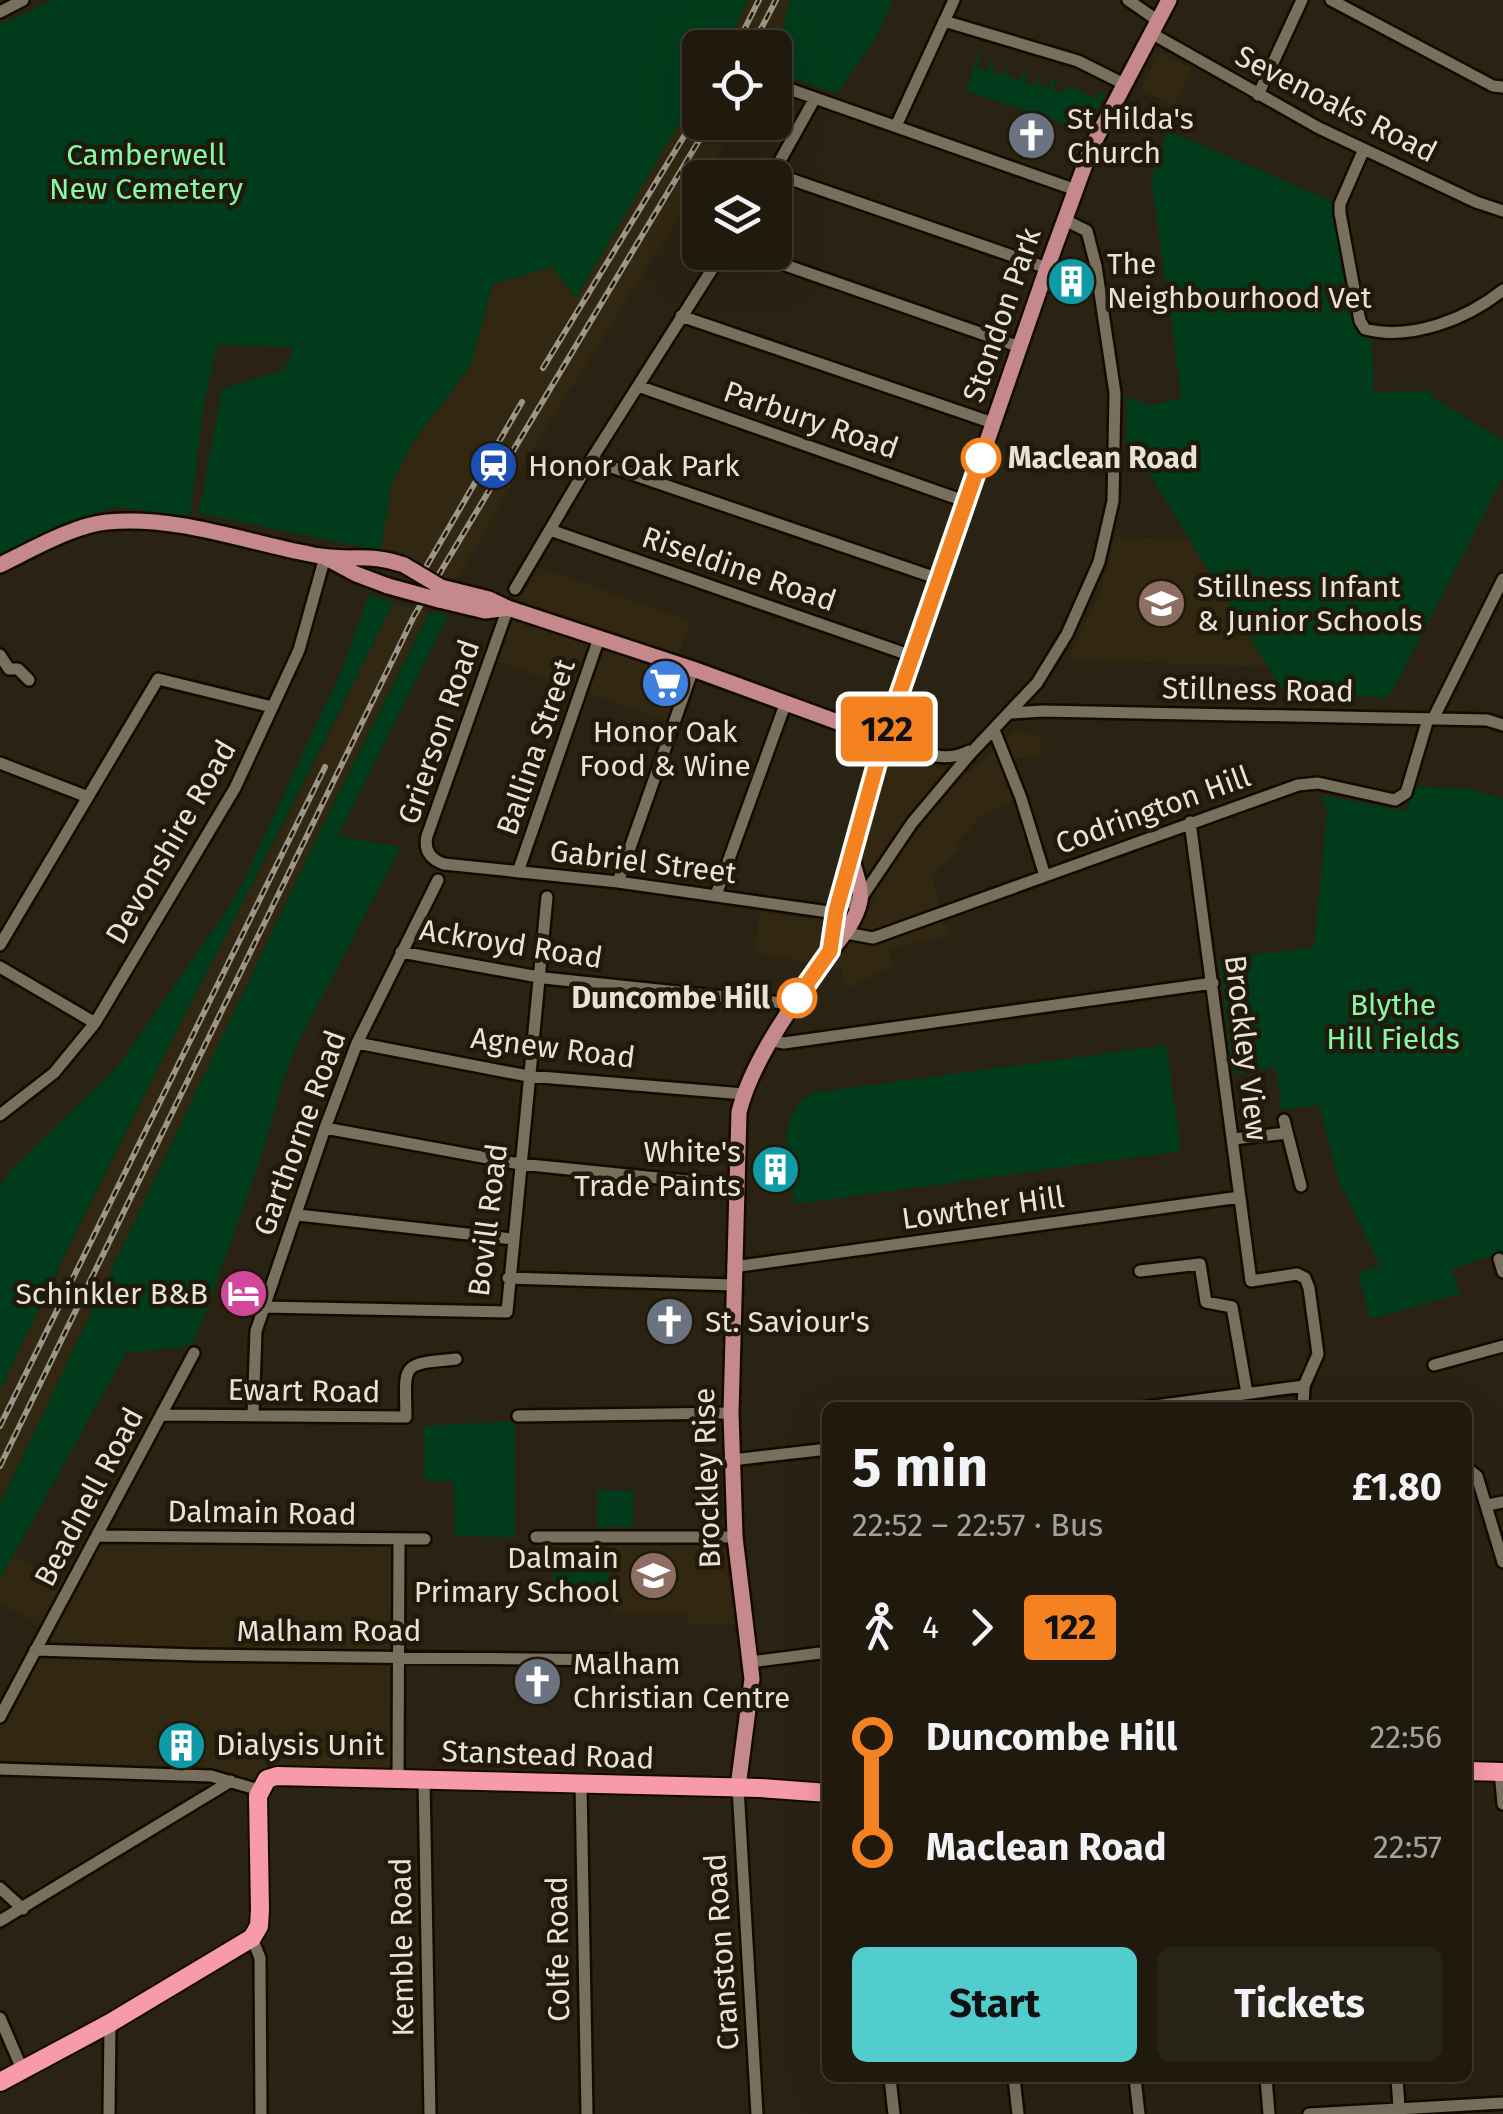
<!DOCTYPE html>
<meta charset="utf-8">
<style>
body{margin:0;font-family:"Fira Sans",sans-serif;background:#282317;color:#f1f3f6;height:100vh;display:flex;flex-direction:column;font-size:38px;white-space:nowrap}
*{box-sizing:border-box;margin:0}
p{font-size:32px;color:#a2a19e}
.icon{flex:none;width:55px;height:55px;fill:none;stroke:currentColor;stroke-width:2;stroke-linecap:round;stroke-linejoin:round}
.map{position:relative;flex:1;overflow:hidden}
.details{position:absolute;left:822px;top:1402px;width:650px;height:680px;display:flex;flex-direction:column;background:#201a0e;border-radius:15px;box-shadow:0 10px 40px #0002,0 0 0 2px #3d382e}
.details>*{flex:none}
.badge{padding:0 20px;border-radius:8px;font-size:35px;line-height:65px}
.tools{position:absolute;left:682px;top:30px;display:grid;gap:20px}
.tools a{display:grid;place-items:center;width:110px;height:110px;border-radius:15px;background:#201a0e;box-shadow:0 10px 40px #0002,0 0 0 2px #3d382e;font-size:50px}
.map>.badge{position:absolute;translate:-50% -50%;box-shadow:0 0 0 5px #fff}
.legs{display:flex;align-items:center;gap:15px;height:110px;padding:0 30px;font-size:32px}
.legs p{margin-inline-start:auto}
.overview{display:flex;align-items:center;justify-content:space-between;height:170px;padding:0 30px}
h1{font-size:55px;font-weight:700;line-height:75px}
.button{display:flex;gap:20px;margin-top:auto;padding:20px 30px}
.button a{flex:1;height:115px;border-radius:15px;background:#52cdcd;color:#111;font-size:40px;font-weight:700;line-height:115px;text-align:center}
.button a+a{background:#282317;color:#f1f3f6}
ul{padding:0 30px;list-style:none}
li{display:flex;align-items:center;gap:35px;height:110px;font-size:38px}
li i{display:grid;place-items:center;width:15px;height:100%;margin:0 12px;background:currentColor}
li i::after{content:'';width:25px;height:25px;margin:-12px;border:8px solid;border-radius:50%;background:#201a0e}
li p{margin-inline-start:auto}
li:first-child i{background:linear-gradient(#0000 50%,currentColor 0)}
li:last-child i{background:linear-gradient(currentColor 50%,#0000 0)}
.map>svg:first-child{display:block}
.built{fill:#322710}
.green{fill:#003c1b}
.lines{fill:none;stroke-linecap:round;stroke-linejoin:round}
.minor-casing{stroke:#130b01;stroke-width:16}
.major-casing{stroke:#130b01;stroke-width:20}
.highway-casing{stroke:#130b01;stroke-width:22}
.minor{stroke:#796f5d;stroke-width:11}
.major{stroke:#c5898b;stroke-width:15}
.highway{stroke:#f79baa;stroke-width:18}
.rail-casing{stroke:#9c9588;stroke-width:6}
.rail{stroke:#211909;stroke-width:2.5;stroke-dasharray:8;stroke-linecap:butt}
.major-bridge-casing{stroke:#130b01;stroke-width:20;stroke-linecap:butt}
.major-bridge{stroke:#c5898b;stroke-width:15}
.line-1-casing{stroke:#fff;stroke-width:22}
.line-1{stroke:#f58220;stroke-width:15}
.stop-1-dot{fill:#fff;stroke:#f58220;stroke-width:5}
.labels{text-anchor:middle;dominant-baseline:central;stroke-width:9;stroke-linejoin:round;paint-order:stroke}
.street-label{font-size:30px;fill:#e8e2d8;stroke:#211909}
.poi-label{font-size:30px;fill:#e8e2d8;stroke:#211909;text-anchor:start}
.park-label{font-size:30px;fill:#85f7a8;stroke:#211909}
.stop-label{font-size:30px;font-weight:bold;fill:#e8e2d8;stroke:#211909;text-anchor:start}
</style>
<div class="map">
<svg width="1503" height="2114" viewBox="0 0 1503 2114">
<rect width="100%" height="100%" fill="#2a2212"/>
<path class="built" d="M748,0h42l-15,54v-6h-51z
M1161,51l29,17 1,5 -18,33 -33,-17z
M700,88v34l38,1 -34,54 -4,1v5l-181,288 -59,105 -19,5 -60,-30 10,-66 20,-40 59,-79 23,-82 59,-18 24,31z
M1115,537l74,2 79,128 -200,-8 33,-70z
M539,567l151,54 -16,47 11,5 -19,48 -170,-60 27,-67z
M393,603l36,9 -110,221 -319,671v-114l167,-341 121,-232z
M1017,729l25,10 -3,20 -22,-1 -13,11 9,32 -34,15 -23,29 3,4 -27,26 17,61 -60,12 3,19 -45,21 -7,-20 -86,-15 6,-41 100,14 15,-31 -15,-36 29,-108 75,25z
M98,1536l301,3 -4,240 -164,2 -231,-12v-52l35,-67 4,-25 -39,-21v-24l13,-24 50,25z
M609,1545l116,2 10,77h-46l-1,-10 -74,-1 -1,-14 -33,-1v-46h29z"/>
<path class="green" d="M54,0h695l-25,47 -24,1v40l-124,210 -24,-31 -59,17 -23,82 -59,79 -20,40 -10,66 -182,-38 23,-124 62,-19 10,-23 -77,-2 -14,64 -13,107 -75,-9 -40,13 -75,37v-533z
M790,0h103l-15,34 -41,60 -62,-22v-18z
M979,46l-1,22 10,3 3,-10 4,1 -3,10 11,3 5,-9 -1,10 13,4 3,-8h4l-3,10 10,3 5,-9v10l10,3 3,-9 5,1 -4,9 9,3 5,-9 1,6 3,-3 25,12 4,-7 5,3 -11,20 -15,-7 -9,18 -103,-35z
M1169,131l167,72 -1,13 20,107 5,10 12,7 2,52 58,-1 -1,5 72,45v36l-109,212 -8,9 -104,-8 -140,-228h-16l1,-65 23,8 32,-7 -31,-219 8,-29z
M369,594l24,9c-129,263 -268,522 -393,787v-205l9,-13 110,-107 118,-170 106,-228z
M429,612l20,2 -111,222 63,11 -105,199 -14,37 -22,78 -65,179 -7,6 -62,7 -126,226v-75l319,-671z
M1414,786l57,3 32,10v453l-51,17 8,25 -90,25 -12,-47 22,-6 -42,-87 -19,-74 -37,5 -6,-42 -43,6 -14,-114 95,-13 13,-134 -5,-18 84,16z
M1166,1045l15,106 -386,53c-6,-39 -23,-88 18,-111z
M515,1421v117l-60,-3 -1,-53 -30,-2v-54z
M597,1490l36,1v36h-36z
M580,1552h29v46l-57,-1 1,-40z"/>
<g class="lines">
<defs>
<path id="minor" d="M1128,0l29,20
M1331,0l162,86 10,1
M0,12l23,-12
M944,21l134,40 46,23
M1151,33l168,95 157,74 27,9
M775,84l301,106
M1258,95l44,-95
M896,126l58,-126
M1364,149l-24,55v9l20,108 5,8c46,12 102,-10 138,-39
M773,173l274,95
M771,177l44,-79
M748,252l272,95
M681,316l312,107
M638,386l329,116
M591,460l348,119
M550,530l362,126
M515,589l76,-129 132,-208
M508,608l-81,228c-3,14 3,23 17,28l174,18 218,31
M0,655l9,14h9l11,11
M1012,713l30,-2 445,9 16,5
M1433,719l70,-140
M994,730l27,68 24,78
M884,739c29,9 57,27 85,12
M0,763l88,34
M1190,822l61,459 46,-7 8,4 4,10 9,66 -14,32 -1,22
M518,872l81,-234
M618,882l75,-213
M716,895l70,-193
M840,898l4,6 16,-4 52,-77 58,-69 67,-71 30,-49 32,-72 14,-61 2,-108 -19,-127 -9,-35 -22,-11
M846,933l27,5 425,-153 20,-2 77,17 11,-7 22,-74
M0,945l158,-266 114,28
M401,952l143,26 249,26
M0,967l95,56
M773,1041l11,2 429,-60
M357,1043l171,33 216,18
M0,1115l54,-42 41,-50 140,-235 64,-138 26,-93
M1284,1120l17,66
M325,1128l195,36 216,22
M1233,1139l54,-6
M298,1215l214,24
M1499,1259l4,13
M733,1267l507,-70
M1140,1271l60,-7 6,38 26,5 15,86
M508,1278l225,7
M264,1307l243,5 40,-415
M1434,1365l69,-19
M1140,1408l164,-22
M162,1415l244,2c-1,-54 -6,-53 50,-58
M253,1415l3,-84 69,-203 32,-85 81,-163
M518,1416l213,-3
M732,1460l96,-11
M1468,1469l9,7 26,86
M1488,1505l15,-3
M98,1536l327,3
M536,1537h199
M35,1650l162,5 425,5
M750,1662l78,-10
M0,1717l194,-364
M0,1769l211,7 48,14
M1500,1771l3,33
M398,1778l1,-239
M424,1779l6,335
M581,1784l6,330
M738,1787l19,327
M0,1888l23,21
M0,1921l231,-140
M252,1938l8,20 1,156
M0,2018l22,51
M890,2078l4,36
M1014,2078l4,36
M1135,2078l4,36
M1266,2078l3,36
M1397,2078l2,29
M109,2114l1,-91
M1309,2114l194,-11"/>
<path id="major" d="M328,559l28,15 32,12
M0,565c31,-15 74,-40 107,-43 73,-7 143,22 213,34 31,5 52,-3 84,9
M441,587l48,12 19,9 185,61 191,70
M439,600l46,11 23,-3
M830,951l7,-40 47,-172 163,-471 44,-120 78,-148
M738,1787l14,-108 -17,-142 -4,-124 8,-301c13,-52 54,-107 84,-151 14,-19 32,-36 37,-60 2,-12 -4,-26 -7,-38"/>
<path id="highway" d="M1468,1771l35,1
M0,2082l110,-59 142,-85 7,-12 1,-16 -2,-114 9,-17 10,-3 483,12 68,5"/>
</defs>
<use href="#minor" class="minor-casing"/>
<use href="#major" class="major-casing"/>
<use href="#highway" class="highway-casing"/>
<use href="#minor" class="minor"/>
<use href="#major" class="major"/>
<use href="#highway" class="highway"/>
<defs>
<path id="rail" d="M735,48l24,-48
M751,48l25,-48
M543,368l157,-258
M419,579l103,-177
M0,1426l325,-659
M0,1466l414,-850 296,-494"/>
</defs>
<use href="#rail" class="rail-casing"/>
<use href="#rail" class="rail"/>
<defs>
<path id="major-bridge" d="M404,565l37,22
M388,586l51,14"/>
</defs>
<use href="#major-bridge" class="major-bridge-casing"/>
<use href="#major-bridge" class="major-bridge"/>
</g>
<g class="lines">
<defs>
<path id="line-1" d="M797,998l33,-47 6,-40 48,-173 97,-280"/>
</defs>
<use href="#line-1" class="line-1-casing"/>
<use href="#line-1" class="line-1"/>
</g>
<defs>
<symbol id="church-disc" viewBox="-11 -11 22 22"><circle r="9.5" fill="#6b7280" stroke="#211909"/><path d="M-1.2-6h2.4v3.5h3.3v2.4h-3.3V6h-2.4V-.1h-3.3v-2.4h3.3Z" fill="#fff"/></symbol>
<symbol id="building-disc" viewBox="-11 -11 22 22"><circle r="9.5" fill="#0f9aa8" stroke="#211909"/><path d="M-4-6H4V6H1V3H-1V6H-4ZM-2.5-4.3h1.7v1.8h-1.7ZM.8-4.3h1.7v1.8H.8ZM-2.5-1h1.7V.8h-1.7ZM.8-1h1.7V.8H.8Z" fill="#fff"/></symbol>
<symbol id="station-disc" viewBox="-11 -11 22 22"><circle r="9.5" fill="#1a4fb4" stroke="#211909"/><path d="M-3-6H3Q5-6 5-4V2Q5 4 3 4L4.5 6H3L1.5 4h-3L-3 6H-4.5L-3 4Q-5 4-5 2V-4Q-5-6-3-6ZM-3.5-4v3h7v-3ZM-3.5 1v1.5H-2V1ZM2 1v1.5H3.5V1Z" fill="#fff"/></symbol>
<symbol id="school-disc" viewBox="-11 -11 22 22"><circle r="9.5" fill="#8d6e63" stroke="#211909"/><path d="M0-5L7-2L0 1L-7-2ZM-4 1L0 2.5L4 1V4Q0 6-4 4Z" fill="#fff"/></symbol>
<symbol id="supermarket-disc" viewBox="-11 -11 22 22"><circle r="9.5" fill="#3f7fe0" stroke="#211909"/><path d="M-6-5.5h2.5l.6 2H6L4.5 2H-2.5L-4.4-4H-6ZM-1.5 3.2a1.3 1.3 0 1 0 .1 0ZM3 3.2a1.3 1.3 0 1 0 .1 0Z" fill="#fff"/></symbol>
<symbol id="hotel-disc" viewBox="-11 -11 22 22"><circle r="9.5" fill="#d1479c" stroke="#211909"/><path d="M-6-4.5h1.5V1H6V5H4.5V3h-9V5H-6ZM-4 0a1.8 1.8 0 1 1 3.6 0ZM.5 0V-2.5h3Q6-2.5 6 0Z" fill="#fff"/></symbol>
</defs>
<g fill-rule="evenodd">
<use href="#church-disc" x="1004" y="108" width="55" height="55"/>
<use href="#building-disc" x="1044" y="254" width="55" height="55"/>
<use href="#station-disc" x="466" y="438" width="55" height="55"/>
<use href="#school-disc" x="1134" y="576" width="55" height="55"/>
<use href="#supermarket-disc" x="638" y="656" width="55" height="55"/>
<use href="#building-disc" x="748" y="1142" width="55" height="55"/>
<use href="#hotel-disc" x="216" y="1266" width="55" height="55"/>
<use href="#church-disc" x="642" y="1294" width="55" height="55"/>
<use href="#school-disc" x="626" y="1548" width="55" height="55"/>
<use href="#church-disc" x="510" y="1654" width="55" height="55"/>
<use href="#building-disc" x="154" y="1718" width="55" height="55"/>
</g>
<g class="stop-1-dot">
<circle cx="981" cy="458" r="18"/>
<circle cx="797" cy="998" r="18"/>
</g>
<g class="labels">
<g class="street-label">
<text transform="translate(1336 104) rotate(27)">Sevenoaks Road</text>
<text transform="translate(1002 315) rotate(-71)">Stondon Park</text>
<text transform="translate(811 420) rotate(19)">Parbury Road</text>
<text transform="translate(739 569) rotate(19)">Riseldine Road</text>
<text transform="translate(1258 690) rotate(1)">Stillness Road</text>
<text transform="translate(439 732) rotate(-71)">Grierson Road</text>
<text transform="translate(536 747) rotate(-71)">Ballina Street</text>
<text transform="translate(1153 810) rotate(-20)">Codrington Hill</text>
<text transform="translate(171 842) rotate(-60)">Devonshire Road</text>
<text transform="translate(643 862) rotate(7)">Gabriel Street</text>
<text transform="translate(511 944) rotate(9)">Ackroyd Road</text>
<text transform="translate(553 1048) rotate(7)">Agnew Road</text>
<text transform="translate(1246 1048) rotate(83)">Brockley View</text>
<text transform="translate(300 1133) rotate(-70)">Garthorne Road</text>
<text transform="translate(983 1208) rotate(-8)">Lowther Hill</text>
<text transform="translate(488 1220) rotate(-83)">Bovill Road</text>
<text transform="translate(304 1391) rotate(1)">Ewart Road</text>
<text transform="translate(707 1478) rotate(-92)">Brockley Rise</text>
<text transform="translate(89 1497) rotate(-62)">Beadnell Road</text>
<text transform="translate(262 1513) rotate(1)">Dalmain Road</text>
<text x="329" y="1631">Malham Road</text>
<text transform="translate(548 1755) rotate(2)">Stanstead Road</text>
<text transform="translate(402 1947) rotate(-91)">Kemble Road</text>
<text transform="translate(558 1949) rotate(-91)">Colfe Road</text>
<text transform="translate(722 1952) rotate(-94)">Cranston Road</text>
</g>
<g class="poi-label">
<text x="1067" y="119">St Hilda's<tspan x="1067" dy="34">Church</tspan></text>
<text x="1107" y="264">The<tspan x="1107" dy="34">Neighbourhood Vet</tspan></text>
<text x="528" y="466">Honor Oak Park</text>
<text x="1197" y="587">Stillness Infant<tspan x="1197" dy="34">&amp; Junior Schools</tspan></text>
<text x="665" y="732" text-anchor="middle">Honor Oak<tspan x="665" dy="34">Food &amp; Wine</tspan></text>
<text x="741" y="1152" text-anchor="end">White's<tspan x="741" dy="34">Trade Paints</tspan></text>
<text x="208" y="1294" text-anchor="end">Schinkler B&amp;B</text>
<text x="705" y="1322">St. Saviour's</text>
<text x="619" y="1558" text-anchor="end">Dalmain<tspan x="619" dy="34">Primary School</tspan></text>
<text x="573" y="1664">Malham<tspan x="573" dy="34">Christian Centre</tspan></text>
<text x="216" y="1745">Dialysis Unit</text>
</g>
<g class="park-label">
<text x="146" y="155">Camberwell<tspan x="146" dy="34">New Cemetery</tspan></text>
<text x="1393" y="1005">Blythe<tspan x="1393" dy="34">Hill Fields</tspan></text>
</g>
<g class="stop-label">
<text x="1008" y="458">Maclean Road</text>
<text x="770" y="998" text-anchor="end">Duncombe Hill</text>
</g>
</g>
</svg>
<div class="tools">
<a><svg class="icon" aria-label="locate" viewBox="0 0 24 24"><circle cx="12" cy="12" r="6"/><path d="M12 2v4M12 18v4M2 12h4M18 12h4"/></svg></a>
<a><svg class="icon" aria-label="layers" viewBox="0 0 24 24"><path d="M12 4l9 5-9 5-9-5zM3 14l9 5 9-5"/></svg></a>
</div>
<b class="badge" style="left:887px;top:729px;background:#f58220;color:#111">122</b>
<section class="details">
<div class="overview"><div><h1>5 min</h1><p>22:52 – 22:57 · Bus</p></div><b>£1.80</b></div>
<div class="legs"><svg class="icon" aria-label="walk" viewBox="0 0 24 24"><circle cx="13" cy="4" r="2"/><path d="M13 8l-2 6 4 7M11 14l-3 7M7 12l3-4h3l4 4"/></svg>4<svg class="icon" aria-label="forward" viewBox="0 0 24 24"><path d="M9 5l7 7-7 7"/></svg><b class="badge" style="background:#f58220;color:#111">122</b></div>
<ul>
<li><i style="color:#f58220"></i><b>Duncombe Hill</b><p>22:56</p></li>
<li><i style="color:#f58220"></i><b>Maclean Road</b><p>22:57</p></li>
</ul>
<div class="button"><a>Start</a><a>Tickets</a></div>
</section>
</div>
